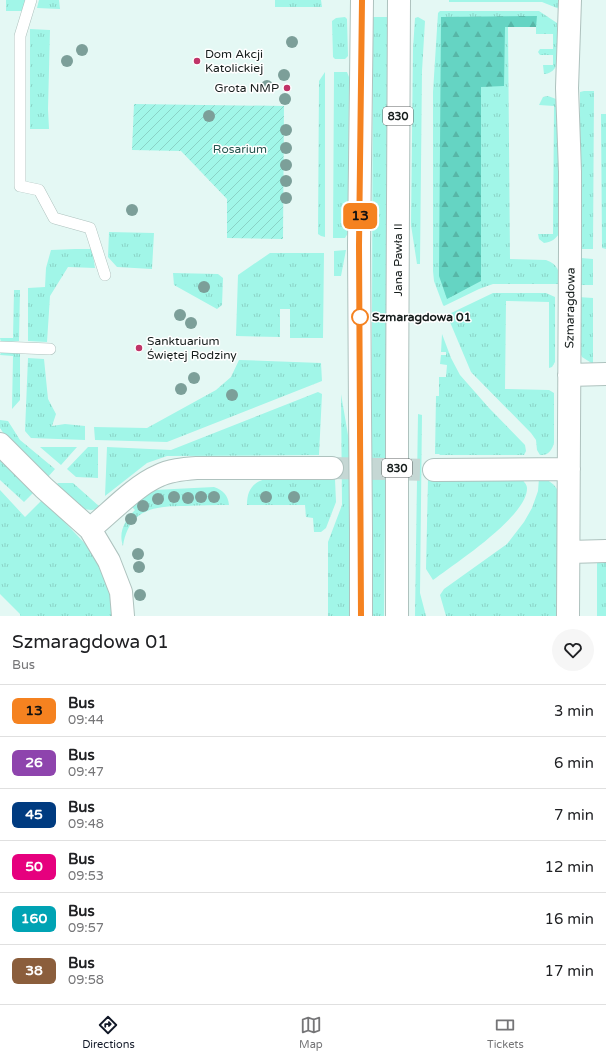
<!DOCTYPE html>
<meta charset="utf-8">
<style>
body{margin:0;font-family:"Varela Round",sans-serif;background:#f6f6f6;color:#202124;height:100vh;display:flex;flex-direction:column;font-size:15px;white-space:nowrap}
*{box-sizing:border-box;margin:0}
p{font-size:13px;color:#757577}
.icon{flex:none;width:22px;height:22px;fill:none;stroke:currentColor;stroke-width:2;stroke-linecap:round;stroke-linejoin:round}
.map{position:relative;height:616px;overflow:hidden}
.details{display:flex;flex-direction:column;background:#fff;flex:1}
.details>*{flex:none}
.badge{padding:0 8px;border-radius:6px;font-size:14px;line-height:26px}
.map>.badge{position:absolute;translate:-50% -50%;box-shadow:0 0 0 2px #fff}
.round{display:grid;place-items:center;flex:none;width:42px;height:42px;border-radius:21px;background:#f6f6f6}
.overview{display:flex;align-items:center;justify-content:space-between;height:68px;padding:0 12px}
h1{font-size:19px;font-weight:600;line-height:30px}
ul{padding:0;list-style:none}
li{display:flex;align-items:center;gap:12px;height:52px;padding:0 12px;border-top:1px solid #e0e0e0}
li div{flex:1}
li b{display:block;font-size:15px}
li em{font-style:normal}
li .badge{min-width:44px;font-weight:700;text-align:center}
.menu{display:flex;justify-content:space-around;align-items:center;height:56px;border-top:1px solid #e0e0e0;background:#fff;font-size:11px;color:#757577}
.menu a{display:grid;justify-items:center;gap:2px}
.menu .active{color:#111827}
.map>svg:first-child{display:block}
.grass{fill:url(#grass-tufts)}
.forest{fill:url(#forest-firs)}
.garden{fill:url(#garden-furrows)}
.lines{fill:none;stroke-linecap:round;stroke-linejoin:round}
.street-tunnel{stroke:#c5d7d4;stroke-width:22;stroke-dasharray:22 11;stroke-linecap:butt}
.lane-casing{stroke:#aec2be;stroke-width:12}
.street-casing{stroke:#aec2be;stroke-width:24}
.primary-casing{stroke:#aec2be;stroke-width:24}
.lane{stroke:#fff;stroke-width:11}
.street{stroke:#fff;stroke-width:22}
.primary{stroke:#fff;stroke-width:22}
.primary-bridge-casing{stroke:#aec2be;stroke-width:24;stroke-linecap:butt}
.primary-bridge{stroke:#fff;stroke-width:22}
.tree{fill:#7c9f99}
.line-casing{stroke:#fff;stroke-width:9}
.line{stroke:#f58220;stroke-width:6}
.poi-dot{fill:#c03468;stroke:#fff;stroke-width:1.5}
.stop-dot{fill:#fff;stroke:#f58220;stroke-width:2}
.labels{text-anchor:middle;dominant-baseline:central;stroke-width:3;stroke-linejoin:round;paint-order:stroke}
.shield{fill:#fff;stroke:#5c6160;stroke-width:1}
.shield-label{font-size:11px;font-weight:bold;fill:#161d1c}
.poi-label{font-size:12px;fill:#161d1c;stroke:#fff;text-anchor:start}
.park-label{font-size:12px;fill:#26564f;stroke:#fff}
.street-label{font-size:12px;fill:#161d1c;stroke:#fff}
.stop-label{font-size:12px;font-weight:bold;fill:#161d1c;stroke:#fff;text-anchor:start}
</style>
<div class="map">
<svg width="606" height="616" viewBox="0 0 606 616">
<defs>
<pattern id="grass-tufts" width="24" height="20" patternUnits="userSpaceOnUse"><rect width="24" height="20" fill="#a1f6e8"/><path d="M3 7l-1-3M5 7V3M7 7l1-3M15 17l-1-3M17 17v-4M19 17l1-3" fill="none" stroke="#8ad2c6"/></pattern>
<pattern id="forest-firs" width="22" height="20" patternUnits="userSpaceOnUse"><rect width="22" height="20" fill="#65d4c3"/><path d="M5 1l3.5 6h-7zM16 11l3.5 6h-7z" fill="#57b6a7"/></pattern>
<pattern id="garden-furrows" width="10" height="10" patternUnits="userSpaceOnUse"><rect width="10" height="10" fill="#a1f6e8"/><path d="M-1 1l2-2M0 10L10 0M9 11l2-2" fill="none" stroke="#8ad2c6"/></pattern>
</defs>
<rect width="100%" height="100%" fill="#e4f8f4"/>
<path class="grass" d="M6,0h22l-5,11h-17z
M39,0h20l1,9 -23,-1z
M275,0h46l1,7h-47z
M449,0h112l1,10 -20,-8h-93z
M440,11h99l18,12c0,9 2,39 -2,45 -3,4 -7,6 -11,6l-1,-9h10v-10h-13l-2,-3 2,-3h13v-15h-17v-7h-28l2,232 36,1c12,4 14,12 14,24h-67l-14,5 -35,17 -1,-1 -9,-24 -1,-10v-179l5,-79z
M345,17l2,2 1,37 -3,3h-10l-2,-2 -1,-36 4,-3z
M373,17h17l-6,599h-13z
M418,17l7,4 -3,50 -2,193h-3l-6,-39 2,-176 2,-31z
M30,29l20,1 -2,79 1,20h-19z
M325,72v165l-4,-1 -3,-2 1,-153z
M334,72h13l2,5 -1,156 -3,5h-12z
M584,91h10l-1,158h-12l-2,-4 1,-153z
M548,96l8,3 5,6 -1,127c-3,6 -8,10 -16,11l-5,-4 -1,-5h15l1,-128 -15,-1 4,-8z
M601,114h5v135l-4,-1z
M109,232l45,1 -2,36 -35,-2 -9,-10z
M75,249h17l3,19 -27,-1 -18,29 -3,46 -19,-1v-53l17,-1 1,-19 5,-18z
M346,250l-5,26h-7v-25z
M270,253h54l-1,85h-33v-29h-10v28l-44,-1 2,-61z
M581,258l12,1v26h-14v-24z
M173,273l45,1 5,4 -1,27 -5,4 -43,-24z
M14,290h6l-1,51 -18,1 -1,-4h13z
M493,293h53l9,4v65l-3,5 -3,1v-66l-43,-1 -1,88 44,1 5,3v50c-2,7 -6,13 -14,12l-3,-5 -1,-10 -5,-7 -60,-61 -24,-57z
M578,297l15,1v66l-11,-7 -2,-5z
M442,334l9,24 9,17 29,33 36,37 1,6 -2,4h-84l-1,-1h-4l1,-58h3v-19h7l1,-12 -7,-1 1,-9h5v-3h-5z
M1,352l19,1v47l-8,9 1,-53 -13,-1z
M28,358l16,1 4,40 8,15 -4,12 13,-2 20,2v14l-54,-2 -6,-7z
M239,360l82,3 1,18 -155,61 -72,-2 -1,-13 53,1 69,-38 15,-13z
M318,392l4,2 -3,61 -152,1 -20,7 -42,33 2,-49 64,3z
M341,394l8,47v175h-21v-74l14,-37z
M418,414l4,1 -2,178 6,23h-11z
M0,420l8,1 12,19 35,29 -8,9 -43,-44 -4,-6z
M40,447h37l-16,18z
M88,447h10v31l-22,-1 -9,-8z
M0,456l35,35 -11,11 -24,-22z
M521,478c2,3 6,6 6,10 1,28 -73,76 -94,92l-7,-11 2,-90z
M539,478c10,1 15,6 20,14l-3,124h-110l-6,-21 4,-6 63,-45 17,-22 8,-14 6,-17z
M265,479h70l1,23 -10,26 -5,4h-7l-1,-14 -7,-1 -1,-12h-58c0,-14 5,-22 18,-26z
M58,483h15l27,24c-16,11 -34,-12 -45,-21z
M214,487c9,3 14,8 15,18 -15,0 -29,0 -44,1 -31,0 -56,3 -62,40 -5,-14 2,-26 12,-36l-3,-3 22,-17z
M0,490l25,27 18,-18 47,50 20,37 5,30h-95v-2l-20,-20z
M606,551v65h-9v-64z"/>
<path class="forest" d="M537,16l-1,11h-31l-1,59 -23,1v194l-34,18 -8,-23 2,-259z"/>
<path class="garden" d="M134,104l150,2 -1,133 -56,-1v-39l-46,-48 -49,-1z"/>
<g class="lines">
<path class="street-tunnel" d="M332,468l102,2"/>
<defs>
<path id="lane" d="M31,0l-11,36v150l19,4 15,28 36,10 15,47
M0,347l50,2"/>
<path id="street" d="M569,375l37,-1
M0,444l44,44 46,41 19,32 12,31 2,24
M434,470l135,-1
M90,529c20,-16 45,-43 68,-53 12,-6 26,-7 39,-8h135
M569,552l37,-1
M568,616l2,-367v-77l-3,-84 3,-88"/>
<path id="primary" d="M360,412l-1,-167 3,-245
M397,412l2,-412
M397,524v92
M361,530v86"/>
</defs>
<use href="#lane" class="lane-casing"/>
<use href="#street" class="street-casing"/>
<use href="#primary" class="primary-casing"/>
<use href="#lane" class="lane"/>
<use href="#street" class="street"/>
<use href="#primary" class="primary"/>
<defs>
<path id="primary-bridge" d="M360,412l1,118
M397,524v-112"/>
</defs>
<use href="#primary-bridge" class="primary-bridge-casing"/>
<use href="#primary-bridge" class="primary-bridge"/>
</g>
<g class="tree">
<circle cx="292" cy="42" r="6"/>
<circle cx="82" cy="50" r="6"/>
<circle cx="67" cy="61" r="6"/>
<circle cx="284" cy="75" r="6"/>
<circle cx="267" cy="86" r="6"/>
<circle cx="285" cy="99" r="6"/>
<circle cx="209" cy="116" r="6"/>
<circle cx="286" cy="130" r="6"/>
<circle cx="286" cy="148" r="6"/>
<circle cx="286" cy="165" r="6"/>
<circle cx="286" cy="181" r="6"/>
<circle cx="286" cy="198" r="6"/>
<circle cx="132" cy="210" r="6"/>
<circle cx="204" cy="287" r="6"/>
<circle cx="180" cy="315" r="6"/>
<circle cx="191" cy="323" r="6"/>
<circle cx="194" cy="378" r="6"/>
<circle cx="181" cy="389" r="6"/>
<circle cx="232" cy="395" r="6"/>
<circle cx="174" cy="497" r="6"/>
<circle cx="201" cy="497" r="6"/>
<circle cx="214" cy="497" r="6"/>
<circle cx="266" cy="497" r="6"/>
<circle cx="294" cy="497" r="6"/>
<circle cx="188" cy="498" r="6"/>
<circle cx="158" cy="499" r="6"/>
<circle cx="143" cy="506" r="6"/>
<circle cx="131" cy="519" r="6"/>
<circle cx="138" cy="554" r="6"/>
<circle cx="139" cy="567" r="6"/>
<circle cx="140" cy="595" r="6"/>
</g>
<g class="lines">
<defs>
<path id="line" d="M361,616l-2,-371 3,-245"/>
</defs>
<use href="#line" class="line-casing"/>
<use href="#line" class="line"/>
</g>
<g class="poi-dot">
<circle cx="197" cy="61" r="4"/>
<circle cx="287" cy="88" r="4"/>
<circle cx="139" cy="348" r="4"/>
</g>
<circle class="stop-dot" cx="360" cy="317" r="8"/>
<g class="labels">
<g class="shield">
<rect x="383" y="107" width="30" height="18" rx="3"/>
<rect x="382" y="459" width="30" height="18" rx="3"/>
</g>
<g class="shield-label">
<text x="398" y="116">830</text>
<text x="397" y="468">830</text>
</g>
<g class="poi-label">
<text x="205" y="54">Dom Akcji<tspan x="205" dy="14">Katolickiej</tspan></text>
<text x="279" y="88" text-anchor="end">Grota NMP</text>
<text x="147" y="341">Sanktuarium<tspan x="147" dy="14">Świętej Rodziny</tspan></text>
</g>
<g class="park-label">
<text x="240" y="149">Rosarium</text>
</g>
<g class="street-label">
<text transform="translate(398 260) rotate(-90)">Jana Pawła II</text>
<text transform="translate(570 308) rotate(-89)">Szmaragdowa</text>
</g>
<g class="stop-label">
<text x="372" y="317">Szmaragdowa 01</text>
</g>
</g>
</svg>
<b class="badge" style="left:360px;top:216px;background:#f58220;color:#111">13</b>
</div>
<section class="details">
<div class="overview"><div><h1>Szmaragdowa 01</h1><p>Bus</p></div><a class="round"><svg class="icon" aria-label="heart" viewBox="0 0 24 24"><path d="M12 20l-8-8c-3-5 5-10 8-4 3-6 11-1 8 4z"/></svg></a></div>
<ul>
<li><span class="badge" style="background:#f58220;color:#111">13</span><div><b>Bus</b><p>09:44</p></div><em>3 min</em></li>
<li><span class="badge" style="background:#8e44ad;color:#fff">26</span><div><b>Bus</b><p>09:47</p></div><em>6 min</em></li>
<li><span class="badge" style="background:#003b80;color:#fff">45</span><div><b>Bus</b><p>09:48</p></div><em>7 min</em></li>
<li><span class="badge" style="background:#e6007e;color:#fff">50</span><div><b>Bus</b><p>09:53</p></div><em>12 min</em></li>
<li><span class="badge" style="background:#00a3b4;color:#fff">160</span><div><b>Bus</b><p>09:57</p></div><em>16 min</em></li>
<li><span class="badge" style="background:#8b5e3c;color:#fff">38</span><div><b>Bus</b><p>09:58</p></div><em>17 min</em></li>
</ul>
</section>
<nav class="menu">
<a class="active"><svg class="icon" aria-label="directions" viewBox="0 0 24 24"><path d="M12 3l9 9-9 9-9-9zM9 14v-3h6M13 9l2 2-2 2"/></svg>Directions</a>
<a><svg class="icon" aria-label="map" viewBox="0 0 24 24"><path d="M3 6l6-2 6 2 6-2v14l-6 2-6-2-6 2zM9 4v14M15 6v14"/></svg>Map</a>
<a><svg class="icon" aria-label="tickets" viewBox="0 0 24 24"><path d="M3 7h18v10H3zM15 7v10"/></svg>Tickets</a>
</nav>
